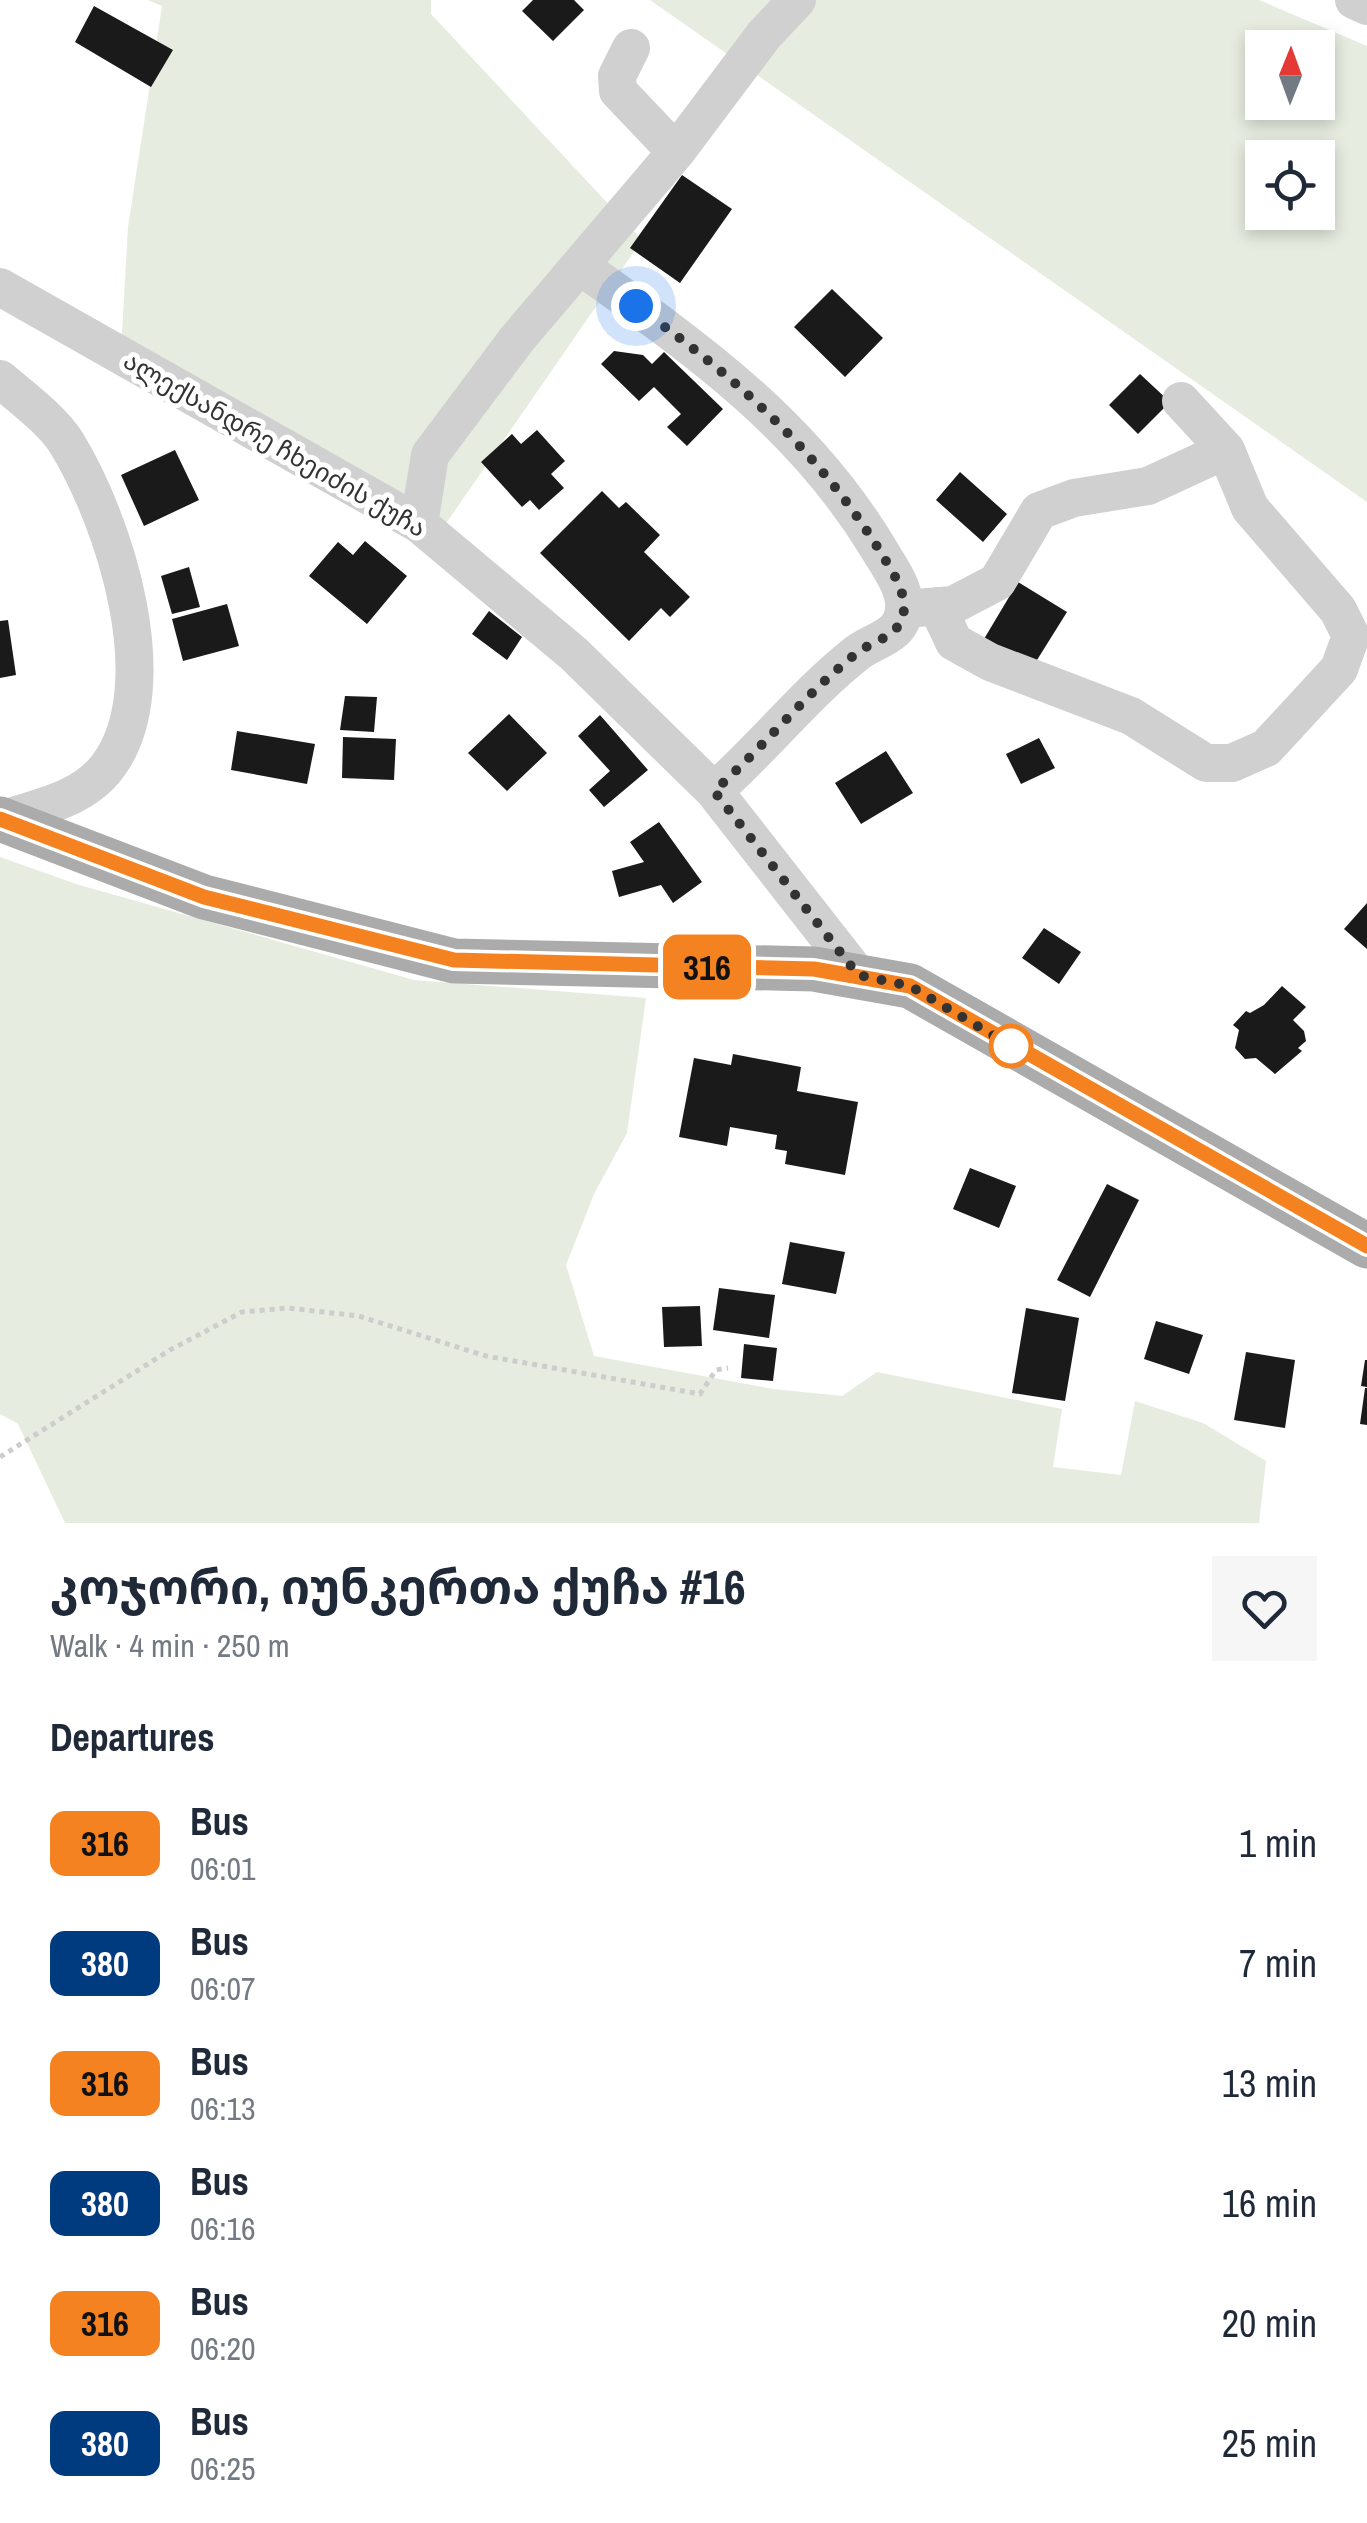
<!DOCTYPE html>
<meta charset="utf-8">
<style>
body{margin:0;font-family:"Archivo Narrow","Noto Sans Georgian",sans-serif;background:#f6f6f7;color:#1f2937;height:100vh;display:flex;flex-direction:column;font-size:38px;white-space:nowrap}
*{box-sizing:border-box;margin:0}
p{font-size:32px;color:#747a83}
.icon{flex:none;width:55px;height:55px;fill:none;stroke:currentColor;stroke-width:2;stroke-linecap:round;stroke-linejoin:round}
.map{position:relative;height:1523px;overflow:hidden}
.details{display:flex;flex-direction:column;background:#fff;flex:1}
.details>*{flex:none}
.badge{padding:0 20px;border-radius:15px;font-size:35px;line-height:65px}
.needle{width:65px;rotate:1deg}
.buttons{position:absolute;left:1245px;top:30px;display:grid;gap:20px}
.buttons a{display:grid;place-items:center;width:90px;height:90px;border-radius:0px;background:#fff;box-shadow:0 5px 15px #0003;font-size:50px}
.you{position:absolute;width:50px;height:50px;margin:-25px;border:8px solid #fff;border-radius:50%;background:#1a73e8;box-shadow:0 0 0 15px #1a73e833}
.map>.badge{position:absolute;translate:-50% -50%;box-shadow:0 0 0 5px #fff}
h2{padding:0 50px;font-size:38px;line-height:90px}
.round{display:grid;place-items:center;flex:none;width:105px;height:105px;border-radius:0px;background:#f6f6f7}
.summary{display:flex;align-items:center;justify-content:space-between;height:170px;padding:0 50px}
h1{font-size:48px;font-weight:700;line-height:75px}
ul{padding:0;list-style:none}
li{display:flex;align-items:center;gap:30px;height:120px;padding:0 50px}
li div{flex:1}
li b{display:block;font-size:38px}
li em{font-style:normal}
li .badge{min-width:110px;font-weight:700;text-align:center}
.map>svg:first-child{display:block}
.green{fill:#e6ecdf;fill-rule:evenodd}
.building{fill:#1a1a1a}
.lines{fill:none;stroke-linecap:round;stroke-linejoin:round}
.path{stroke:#cdcdcd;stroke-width:5;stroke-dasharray:5 5;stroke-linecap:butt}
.minor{stroke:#d0d0d0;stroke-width:38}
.major{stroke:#ababab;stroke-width:45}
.line-casing{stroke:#fff;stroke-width:22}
.line{stroke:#f58220;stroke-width:15}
.walk{stroke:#333;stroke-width:10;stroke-dasharray:0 18}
.stop-dot{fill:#fff;stroke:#f58220;stroke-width:5}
.labels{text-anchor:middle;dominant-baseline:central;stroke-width:10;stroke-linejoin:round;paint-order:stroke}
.street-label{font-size:25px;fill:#333;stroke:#fff}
</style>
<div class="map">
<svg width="1367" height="1523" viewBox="0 0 1367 1523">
<rect width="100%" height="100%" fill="#fff"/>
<path class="green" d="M148,0h283v14l211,226 -204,295 -317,-185 7,-123 34,-221z
M650,0h609l108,46v456zM1262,48h56v54h-56zM1262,158h56v54h-56z
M0,857l76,27 338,96 232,18 -19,135 -33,61 -28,71 28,91 179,33 69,7 35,-24 185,37 -9,58 68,8 14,-74 68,22 63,38 -7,62h-1194l-47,-99 -18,-10z"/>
<path class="building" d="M533,0h41l10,10 -31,31 -31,-30z
M94,6l79,44 -22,37 -76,-45z
M682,175l50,34 -52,74 -50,-35z
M832,289l51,49 -38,39 -51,-50z
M614,351l29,4 9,9 12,-12 59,57 -36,37 -20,-19 14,-13 -27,-27 -15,14 -38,-37z
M1140,374l30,28 -32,32 -29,-29z
M537,430l28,31 -14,13 13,14 -25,22 -9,-10 -8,7 -41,-45 31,-28 9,10z
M175,450l24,50 -55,26 -23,-51z
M960,472l47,42 -24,28 -47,-42z
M602,491l17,17 7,-6 34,33 -16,17 46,45 -20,20 -9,-9 -32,33 -89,-88z
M365,541l42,35 -40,48 -58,-48 29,-34 15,13z
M189,567l11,40 -28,7 -11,-38z
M1018,582l49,30 -35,56 -48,-29z
M227,604l12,42 -56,15 -11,-42z
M489,611l33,26 -15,23 -35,-26z
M8,620l8,55 -16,3v-57z
M345,696l32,1 -3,35 -34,-2z
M509,714l38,39 -40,38 -39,-38z
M600,715l48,55 -44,37 -15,-17 21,-19 -32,-35z
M237,731l78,13 -8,40 -76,-14z
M343,737l53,2 -2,41 -52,-2z
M1039,738l16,30 -34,16 -15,-30z
M886,751l27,42 -52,31 -26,-41z
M659,822l43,60 -29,21 -12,-18 -42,12 -7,-26 32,-9 -14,-20z
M1367,903v46l-23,-20z
M1044,928l37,24 -22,32 -37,-26z
M1282,986l24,21 -13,13 11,11 2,10 -8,7 4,3 -27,23 -19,-16 -11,1 -10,-11 4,-18 -6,-5 13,-14 4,2 14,-8z
M733,1054l68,13 -4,24 61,11 -13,73 -60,-11 2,-13 -12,-2 2,-14 -47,-8 -3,19 -48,-9 15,-79 37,7z
M970,1168l46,18 -17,42 -46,-19z
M1107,1184l32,16 -49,97 -33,-17z
M790,1242l55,10 -9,42 -54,-10z
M719,1288l56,7 -6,43 -56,-8z
M700,1306l2,40 -38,1 -2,-40z
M1026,1308l53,10 -14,83 -53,-8z
M1156,1321l47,14 -14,39 -45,-15z
M744,1344l33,4 -4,33 -32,-3z
M1246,1352l49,8 -10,68 -51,-8z
M1365,1360h2v27l-6,-1z
M1365,1388h2v37l-7,-1z"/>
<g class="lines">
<path class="path" d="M0,1457l170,-107 72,-38 46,-4 71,8 127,40 214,38 16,-24 12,-2"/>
<path class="minor" d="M1354,0l13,6
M631,48l-14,28 1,15 58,61
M580,266c115,82 221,156 297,280 10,18 29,41 27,63 -2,28 -29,30 -47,44 -52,41 -93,94 -143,138
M0,287l419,237 155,130 140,137 144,184
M0,379c21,18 51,40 66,63 48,78 102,243 42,324 -25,34 -69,41 -107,54
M419,524l11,-69 87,-116 159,-187 88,-117 33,-35
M937,606l17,36 36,20 141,54 75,47h26l34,-15 73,-79 12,-33 -13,-26 -88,-102 -24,-58 -45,-49
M917,608l36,-3 44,-23 42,-71 35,-13 74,-12 78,-36"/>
<path class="major" d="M0,819l204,78 250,64 360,8 96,17 457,260"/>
</g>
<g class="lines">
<defs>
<path id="line" d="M0,819l204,78 250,63 360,9 96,17 457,260"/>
</defs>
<use href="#line" class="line-casing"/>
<use href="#line" class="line"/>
<path class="walk" d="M636,306c97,69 182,144 245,247 9,15 24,36 23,56 -2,28 -29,30 -47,44 -52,41 -93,94 -143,138l144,184 52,11 101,60"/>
</g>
<circle class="stop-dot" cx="1011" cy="1046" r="20"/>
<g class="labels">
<g class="street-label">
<text transform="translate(275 444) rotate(30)">ალექსანდრე ჩხეიძის ქუჩა</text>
</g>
</g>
</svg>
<div class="buttons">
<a><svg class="needle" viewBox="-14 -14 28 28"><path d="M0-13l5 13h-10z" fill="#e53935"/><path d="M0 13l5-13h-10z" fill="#747a83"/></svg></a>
<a><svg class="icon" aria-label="locate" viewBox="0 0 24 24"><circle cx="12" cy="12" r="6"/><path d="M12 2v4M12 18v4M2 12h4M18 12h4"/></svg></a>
</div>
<div class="you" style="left:636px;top:306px"></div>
<b class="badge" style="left:707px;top:967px;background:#f58220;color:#111">316</b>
</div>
<section class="details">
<div class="summary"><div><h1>კოჯორი, იუნკერთა ქუჩა #16</h1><p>Walk · 4 min · 250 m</p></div><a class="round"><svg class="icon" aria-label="heart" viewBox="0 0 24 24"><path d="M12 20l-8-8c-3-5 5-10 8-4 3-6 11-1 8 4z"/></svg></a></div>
<h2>Departures</h2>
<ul>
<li><span class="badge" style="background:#f58220;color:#111">316</span><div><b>Bus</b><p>06:01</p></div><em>1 min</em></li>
<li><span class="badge" style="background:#003b80;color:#fff">380</span><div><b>Bus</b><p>06:07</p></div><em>7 min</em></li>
<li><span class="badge" style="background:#f58220;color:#111">316</span><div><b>Bus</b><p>06:13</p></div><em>13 min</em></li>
<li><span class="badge" style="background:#003b80;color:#fff">380</span><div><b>Bus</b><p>06:16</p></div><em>16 min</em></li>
<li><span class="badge" style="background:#f58220;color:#111">316</span><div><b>Bus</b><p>06:20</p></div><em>20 min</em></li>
<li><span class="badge" style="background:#003b80;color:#fff">380</span><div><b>Bus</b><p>06:25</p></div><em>25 min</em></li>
</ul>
</section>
